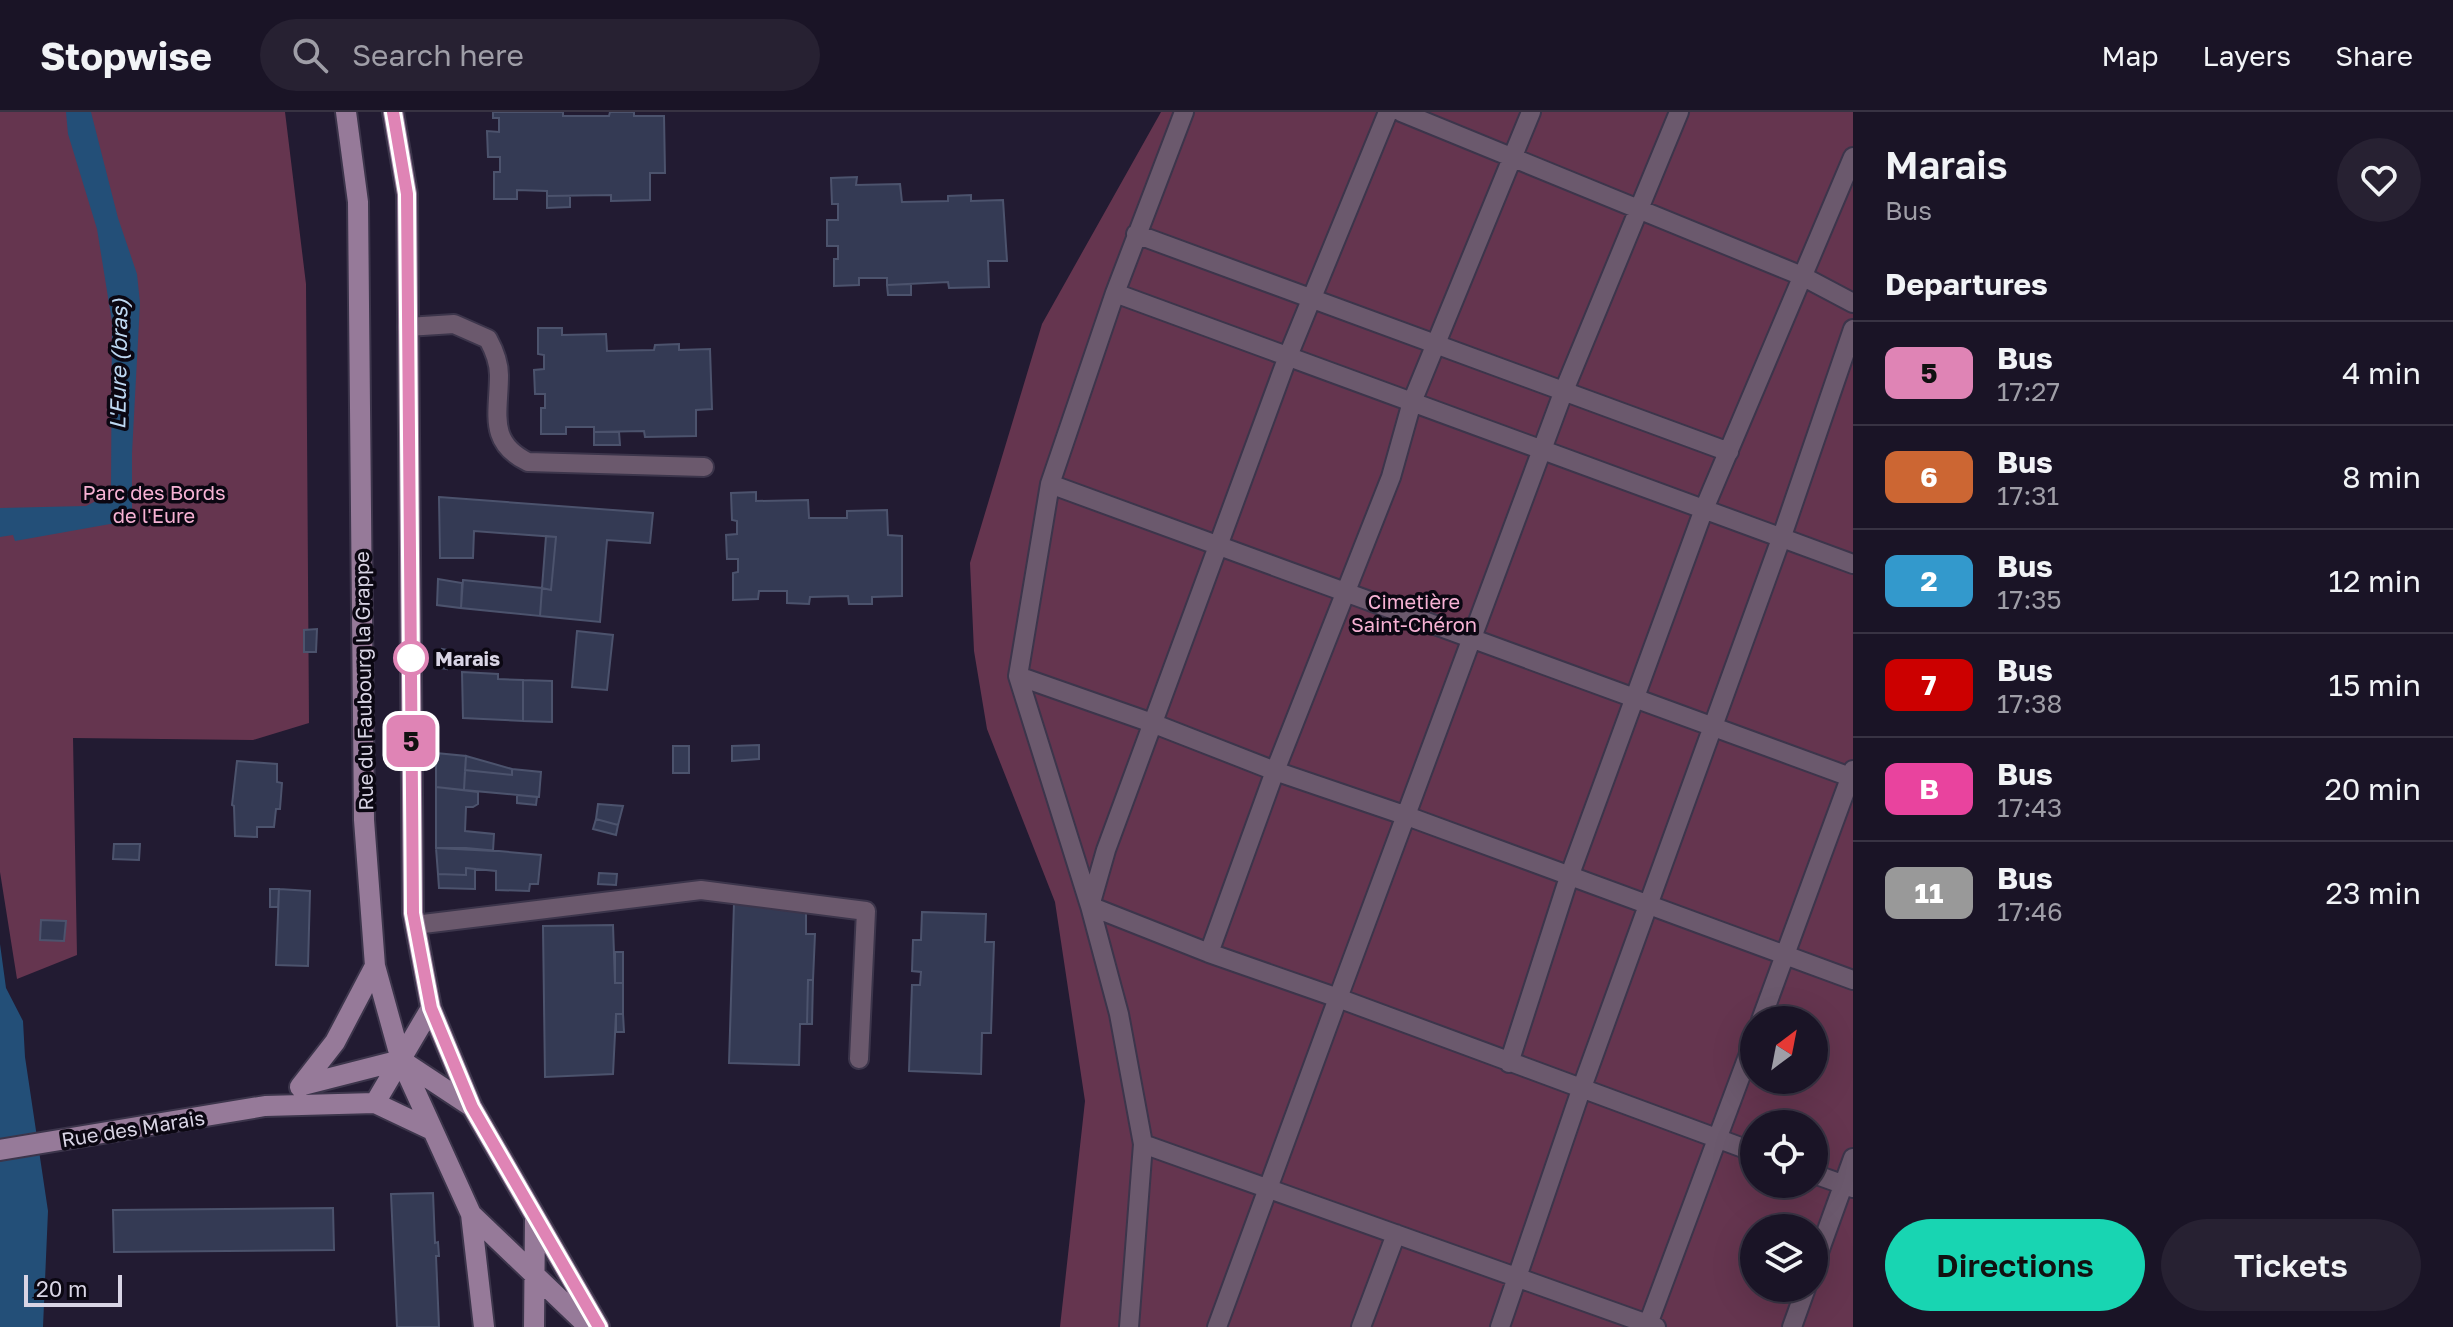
<!DOCTYPE html>
<meta charset="utf-8">
<style>
body{margin:0;font-family:"Golos Text",sans-serif;background:#272132;color:#f1f3f6;height:100vh;display:flex;flex-direction:column;font-size:30px;white-space:nowrap}
*{box-sizing:border-box;margin:0}
p{font-size:26px;color:#9f9ea7}
.icon{flex:none;width:44px;height:44px;fill:none;stroke:currentColor;stroke-width:2;stroke-linecap:round;stroke-linejoin:round}
.map{position:relative;flex:1;overflow:hidden}
.side{display:flex;flex-direction:column;background:#1a1426;width:600px}
.side>*{flex:none}
.badge{padding:0 16px;border-radius:12px;font-size:28px;line-height:52px}
.needle{width:52px;rotate:32deg}
.fabs{position:absolute;left:1740px;top:894px;display:grid;gap:16px}
.fabs a{display:grid;place-items:center;width:88px;height:88px;border-radius:50%;background:#1a1426;box-shadow:0 8px 32px #0002,0 0 0 2px #383343;font-size:40px}
.scale{position:absolute;left:24px;bottom:20px;width:98px;box-sizing:border-box;padding-left:8px;border:4px solid #d9d5e5;border-top:0;font-size:22px;line-height:28px;white-space:nowrap;color:#d9d5e5;-webkit-text-stroke:6px #0b0712;paint-order:stroke}
.map>.badge{position:absolute;translate:-50% -50%;box-shadow:0 0 0 4px #fff}
h2{padding:0 32px;font-size:30px;line-height:72px}
.round{display:grid;place-items:center;flex:none;width:84px;height:84px;border-radius:42px;background:#272132}
.headline{display:flex;align-items:center;justify-content:space-between;height:136px;padding:0 32px}
h1{font-size:38px;font-weight:600;line-height:60px}
.cta{display:flex;gap:16px;margin-top:auto;padding:16px 32px}
.cta a{flex:1;height:92px;border-radius:48px;background:#18d5b2;color:#111;font-size:32px;font-weight:600;line-height:92px;text-align:center}
.cta a+a{background:#272132;color:#f1f3f6}
ul{padding:0;list-style:none}
li{display:flex;align-items:center;gap:24px;height:104px;padding:0 32px;border-top:2px solid #383343}
li div{flex:1}
li b{display:block;font-size:30px}
li em{font-style:normal}
li .badge{min-width:88px;font-weight:700;text-align:center}
header{display:flex;align-items:center;gap:48px;box-sizing:border-box;height:112px;padding:0 40px;background:#1a1426;border-bottom:2px solid #383343}
header strong{font-size:38px}
nav{display:flex;gap:44px;margin-inline-start:auto;font-size:28px}
.search{width:560px;height:72px;background:#272132;display:flex;align-items:center;gap:20px;box-sizing:border-box;padding:0 28px;border-radius:44px;color:#9f9ea7;font-size:30px}
main{display:flex;flex:1;min-height:0}
.map>svg:first-child{display:block}
.green{fill:#65354f;fill-rule:evenodd}
.water{fill:#234f78}
.building{fill:#343a54;stroke:#4c536d;stroke-width:2}
.lines{fill:none;stroke-linecap:round;stroke-linejoin:round}
.lane-casing{stroke:#3c354b;stroke-width:22}
.secondary-casing{stroke:#3c354b;stroke-width:24}
.lane{stroke:#6b596d;stroke-width:18}
.secondary{stroke:#967a99;stroke-width:20}
.line-casing{stroke:#fff;stroke-width:18}
.line{stroke:#df84b5;stroke-width:12}
.stop-dot{fill:#fff;stroke:#df84b5;stroke-width:4}
.labels{text-anchor:middle;dominant-baseline:central;stroke-width:7;stroke-linejoin:round;paint-order:stroke}
.park-label{font-size:20px;fill:#f7b2d4;stroke:#0b0712}
.stop-label{font-size:20px;font-weight:bold;fill:#d9d5e5;stroke:#0b0712;text-anchor:start}
.street-label{font-size:20px;fill:#d9d5e5;stroke:#0b0712}
.water-label{font-size:22px;font-style:italic;fill:#bed8f2;stroke:#0b0712}
</style>
<header>
<strong>Stopwise</strong>
<div class="search"><svg class="icon" aria-label="search" viewBox="0 0 24 24"><circle cx="10" cy="10" r="6"/><path d="M15 15l6 6"/></svg>Search here</div>
<nav><a>Map</a><a>Layers</a><a>Share</a></nav>
</header>
<main>
<div class="map">
<svg width="1853" height="1215" viewBox="0 0 1853 1215">
<rect width="100%" height="100%" fill="#221b32"/>
<path class="green" d="M0,0h285l21,172 3,439 -56,17 -180,-2 4,217 -60,24 -17,-107z
M1161,0h692v1215h-793l25,-226 -30,-199 -68,-173 -13,-78 -4,-88 72,-239zM1754,908h60v60h-60zM1754,1012h60v60h-60zM1754,1116h60v60h-60z"/>
<path class="water" d="M66,0h25l27,106 19,56 3,29 -8,150v58l-5,10 -112,20 -2,-6 -13,2v-29l86,-2 22,-11 3,-7 1,-166 -15,-93 -29,-95z
M0,832l6,44 17,33 2,36 23,154 -5,116h-43z"/>
<path class="building" d="M493,0h70v4h46l1,-4h24v4h30l1,57h-15v27l-39,1v-6l-64,1v-5l-30,-1v9h-23v-27h6v-15h-12l-1,-26 12,1v-14h-6z
M857,65l-1,8 44,-1 2,18 46,-1v-5l23,-1v6l32,-1 4,61h-19l1,26 -40,1 -1,-6 -61,3v-7h-28v7l-25,1v-27h4v-13h-11v-26h11v-16h-6l-1,-26z
M547,84h23v11l-23,1z
M911,172v11h-23l-1,-10z
M538,216h24v7l44,-1 1,17 47,-1 1,-5 24,-1v6l31,-1 2,60 -16,1v26l-51,1 -1,-6 -50,1v-5h-28v7h-25v-26h4v-14h-10l-1,-24 10,-1v-14l-6,-1z
M594,320h25l1,13h-26z
M756,380v9l52,-1 1,18h38v-7l40,-1 1,25 14,1v60l-30,1v7h-23l-1,-8 -38,1 -1,7 -22,-1v-12h-28l-1,8 -25,1v-27l5,-1v-13h-11l-1,-24 11,-1v-13l-5,-1 -1,-27z
M439,385l214,16 -3,30 -43,-3 -7,82 -60,-6 2,-28 9,2 5,-53 -82,-6 -1,27h-33z
M546,424l10,1 -5,53 -9,-2z
M438,467l24,4 -1,25 -24,-3z
M463,468l79,8 -2,28 -79,-8z
M317,517l-1,23h-12v-22z
M577,519l36,4 -6,55 -35,-3z
M442,537l6,1 -1,19 -7,-1z
M462,560l36,2v5l25,1v41l-60,-3z
M523,568l29,1v41l-29,-1z
M759,633v14l-27,2v-15z
M673,634h16v27h-16z
M436,641l30,3 -2,34 -28,-3z
M466,644l46,13v6l-47,-5z
M237,649l40,3v18l5,1 -2,26h-4l-2,18h-17v10l-22,-1 -1,-30 -2,-1z
M512,657l29,3 -2,25 -75,-7 1,-20 47,5z
M436,675l42,5v12l-5,3h-7l-1,24 29,3 -1,17 -57,-3z
M517,683l20,2 -1,8 -19,-2z
M598,692l25,2 -5,19 -22,-6z
M596,707l22,6 -2,10 -23,-6z
M114,732h26l-1,16 -26,-1z
M436,736h30l75,7 -3,29h-8l-1,7 -33,-1v-19l-30,-3v7l-28,-1z
M466,756l9,1v20l-36,-1 -1,-14 28,1z
M599,761l18,1 -1,11 -18,-1z
M270,777h9l-1,18h-8z
M279,777l31,2 -2,75 -32,-1z
M734,791l72,2v29h9l-2,46h-5l-1,44h-7l-1,41 -70,-2z
M922,800l64,2 -1,28h9l-3,91h-9l-1,41 -72,-3 3,-86h8l1,-13 -9,-1 1,-31h8z
M41,808l25,1 -2,20 -24,-1z
M613,813l2,58h8v31h-7l-3,60 -68,3 -2,-151z
M615,840h8v31h-8z
M808,868h5l-1,44h-5z
M616,902h7l1,18h-8z
M433,1081l2,50 3,-1 1,14h-3l3,71h-42l-6,-133z
M333,1096l1,42 -220,2 -1,-42z"/>
<g class="lines">
<defs>
<path id="lane" d="M1401,0l401,164 51,27
M1531,0l-119,290 -21,75 -116,294 -66,182 129,45 225,-605 116,-281
M1136,122l593,218
M1115,181l738,271
M407,215l47,-3 34,15c6,11 11,24 11,36 0,38 -12,67 29,87l176,5
M1050,372l803,294
M1018,564l134,47 123,48 132,45 446,164
M415,813l286,-35 165,21 -7,148
M1209,841l-119,-47 16,-56 182,-494 100,-244
M1761,908l92,-250
M1509,951l60,-186 135,-368 149,-352
M1143,1032l513,183
M1814,1062l39,14
M1814,1154l39,-108
M1129,1215l14,-183 -24,-130 -29,-108 -72,-230 32,-192 65,-191 69,-181
M1217,1215l121,-329 416,154
M1361,1215l35,-93
M1500,1215l81,-237 201,-554 71,-207
M1647,1215l107,-287
M1792,1215l14,-39"/>
<path id="secondary" d="M346,0l12,90 6,618 11,146 26,94 70,154 13,113
M393,0l14,82 6,719 18,95 41,99 127,220
M303,973l98,-25 71,47
M300,975l35,-45 40,-76
M375,991l56,-95
M0,1038l265,-44 110,-3 57,27
M471,1102l118,113
M534,1215l1,-110"/>
</defs>
<use href="#lane" class="lane-casing"/>
<use href="#secondary" class="secondary-casing"/>
<use href="#lane" class="lane"/>
<use href="#secondary" class="secondary"/>
</g>
<g class="lines">
<defs>
<path id="line" d="M393,0l14,82 6,719 18,95 41,99 127,220"/>
</defs>
<use href="#line" class="line-casing"/>
<use href="#line" class="line"/>
</g>
<circle class="stop-dot" cx="411" cy="546" r="16"/>
<g class="labels">
<g class="park-label">
<text x="154" y="380">Parc des Bords<tspan x="154" dy="23">de l'Eure</tspan></text>
<text x="1414" y="489">Cimetière<tspan x="1414" dy="23">Saint-Chéron</tspan></text>
</g>
<g class="stop-label">
<text x="435" y="546">Marais</text>
</g>
<g class="street-label">
<text transform="translate(363 569) rotate(-91)">Rue du Faubourg la Grappe</text>
<text transform="translate(133 1016) rotate(-9)">Rue des Marais</text>
</g>
<g class="water-label">
<text transform="translate(118 252) rotate(-89)">L'Eure (bras)</text>
</g>
</g>
</svg>
<div class="fabs">
<a><svg class="needle" viewBox="-14 -14 28 28"><path d="M0-13l5 13h-10z" fill="#e53935"/><path d="M0 13l5-13h-10z" fill="#9f9ea7"/></svg></a>
<a><svg class="icon" aria-label="locate" viewBox="0 0 24 24"><circle cx="12" cy="12" r="6"/><path d="M12 2v4M12 18v4M2 12h4M18 12h4"/></svg></a>
<a><svg class="icon" aria-label="layers" viewBox="0 0 24 24"><path d="M12 4l9 5-9 5-9-5zM3 14l9 5 9-5"/></svg></a>
</div>
<div class="scale">20 m</div>
<b class="badge" style="left:411px;top:629px;background:#df84b5;color:#111">5</b>
</div>
<section class="side">
<div class="headline"><div><h1>Marais</h1><p>Bus</p></div><a class="round"><svg class="icon" aria-label="heart" viewBox="0 0 24 24"><path d="M12 20l-8-8c-3-5 5-10 8-4 3-6 11-1 8 4z"/></svg></a></div>
<h2>Departures</h2>
<ul>
<li><span class="badge" style="background:#df84b5;color:#111">5</span><div><b>Bus</b><p>17:27</p></div><em>4 min</em></li>
<li><span class="badge" style="background:#c63;color:#fff">6</span><div><b>Bus</b><p>17:31</p></div><em>8 min</em></li>
<li><span class="badge" style="background:#39c;color:#fff">2</span><div><b>Bus</b><p>17:35</p></div><em>12 min</em></li>
<li><span class="badge" style="background:#c00;color:#fff">7</span><div><b>Bus</b><p>17:38</p></div><em>15 min</em></li>
<li><span class="badge" style="background:#e9439e;color:#fff">B</span><div><b>Bus</b><p>17:43</p></div><em>20 min</em></li>
<li><span class="badge" style="background:#999;color:#fff">11</span><div><b>Bus</b><p>17:46</p></div><em>23 min</em></li>
</ul>
<div class="cta"><a>Directions</a><a>Tickets</a></div>
</section>
</main>
